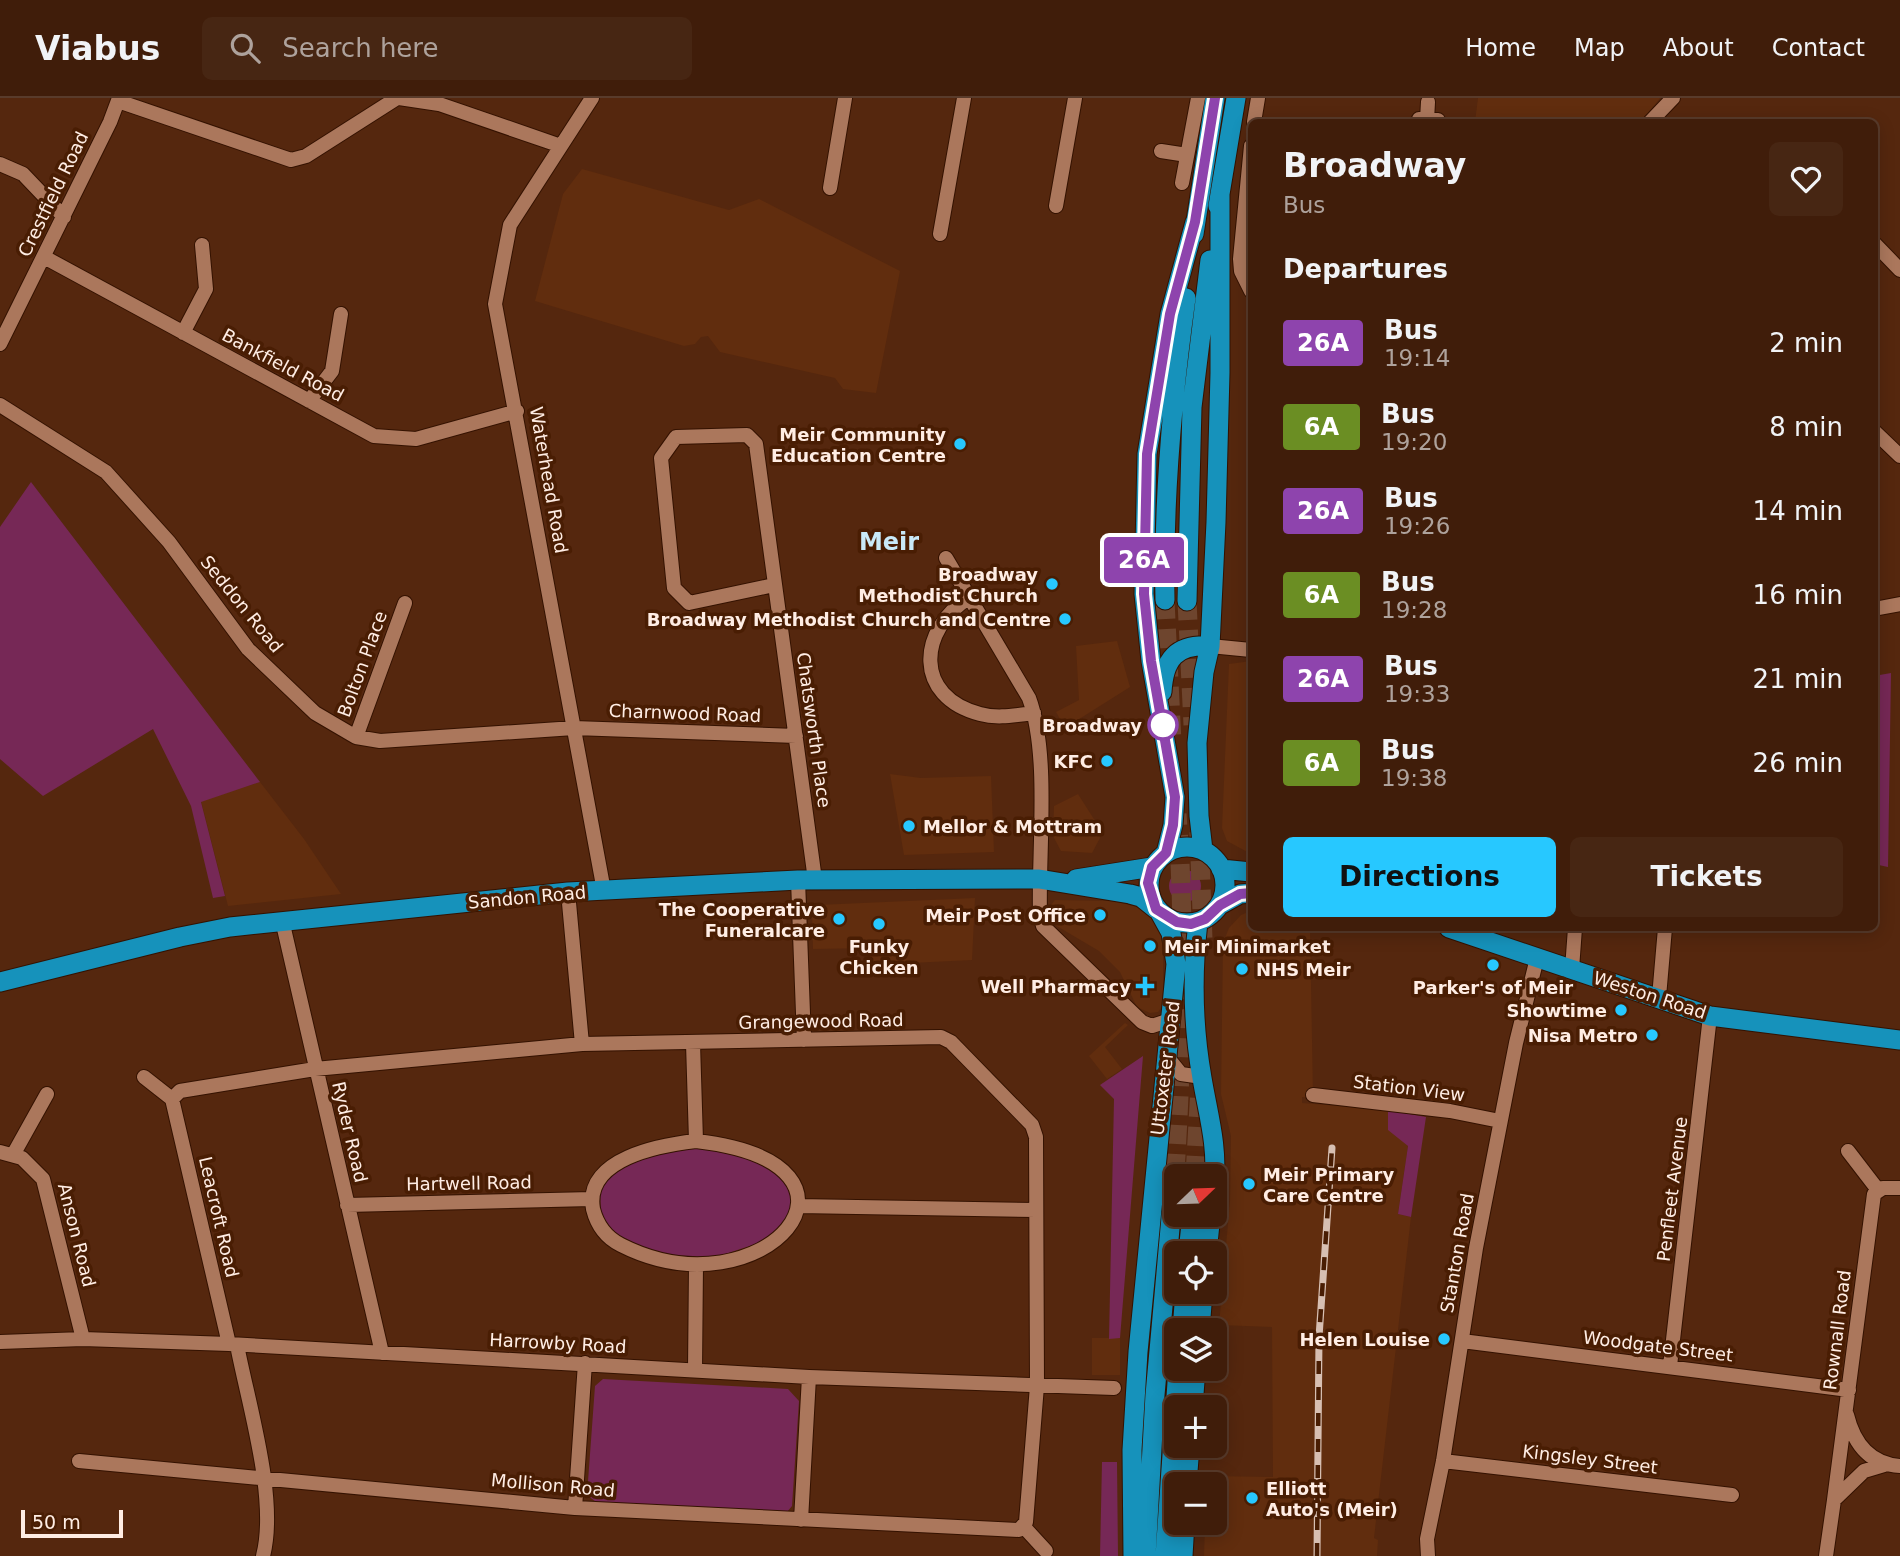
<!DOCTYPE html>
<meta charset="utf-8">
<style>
body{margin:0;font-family:"DejaVu Sans",sans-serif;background:#472613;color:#f1f3f6;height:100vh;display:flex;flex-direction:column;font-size:26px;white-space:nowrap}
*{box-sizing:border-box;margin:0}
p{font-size:23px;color:#aea29c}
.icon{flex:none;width:38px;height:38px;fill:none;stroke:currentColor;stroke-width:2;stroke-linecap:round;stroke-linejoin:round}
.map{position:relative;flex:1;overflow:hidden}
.sheet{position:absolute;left:1248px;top:21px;width:630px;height:812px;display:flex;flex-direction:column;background:#401d0a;border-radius:10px;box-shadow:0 4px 18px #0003,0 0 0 2px #593b2b}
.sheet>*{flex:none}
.badge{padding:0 14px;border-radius:5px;font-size:24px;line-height:46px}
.needle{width:46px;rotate:67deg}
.controls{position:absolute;left:1164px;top:1066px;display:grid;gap:14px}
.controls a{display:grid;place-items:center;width:63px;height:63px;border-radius:10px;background:#401d0a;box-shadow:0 4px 18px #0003,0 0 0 2px #593b2b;font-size:35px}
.scale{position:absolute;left:21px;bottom:18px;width:102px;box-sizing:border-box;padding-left:7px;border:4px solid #ffede4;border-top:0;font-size:19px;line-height:24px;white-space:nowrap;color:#ffede4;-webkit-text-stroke:5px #491d03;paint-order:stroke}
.map>.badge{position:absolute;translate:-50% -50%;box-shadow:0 0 0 4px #fff}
h2{padding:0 35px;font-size:26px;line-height:63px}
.round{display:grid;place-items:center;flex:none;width:74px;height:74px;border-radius:10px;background:#472613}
.headline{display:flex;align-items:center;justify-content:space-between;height:119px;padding:0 35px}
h1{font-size:33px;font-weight:700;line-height:52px}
.primary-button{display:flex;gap:14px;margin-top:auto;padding:14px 35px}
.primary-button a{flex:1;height:80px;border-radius:10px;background:#27c8ff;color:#111;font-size:28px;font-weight:700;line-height:80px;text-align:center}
.primary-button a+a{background:#472613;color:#f1f3f6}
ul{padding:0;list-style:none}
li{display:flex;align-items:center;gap:21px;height:84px;padding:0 35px}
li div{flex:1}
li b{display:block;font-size:26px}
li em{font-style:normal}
li .badge{min-width:77px;font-weight:700;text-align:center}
header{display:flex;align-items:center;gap:42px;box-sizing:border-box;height:98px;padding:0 35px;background:#401d0a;border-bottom:2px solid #593b2b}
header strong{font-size:33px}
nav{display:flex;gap:38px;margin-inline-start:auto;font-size:24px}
.search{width:490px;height:63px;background:#472613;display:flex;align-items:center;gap:18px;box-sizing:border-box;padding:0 24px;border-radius:10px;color:#aea29c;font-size:26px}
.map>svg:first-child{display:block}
.built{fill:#612d0e}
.green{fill:#762856}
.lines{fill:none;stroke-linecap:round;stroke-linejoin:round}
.highway-tunnel{stroke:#6e452e;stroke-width:19;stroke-dasharray:19 10;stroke-linecap:butt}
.minor-casing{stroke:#341201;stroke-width:16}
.highway-casing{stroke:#341201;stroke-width:21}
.minor{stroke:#ab775c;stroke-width:14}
.highway{stroke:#1692bb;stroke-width:19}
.rail-casing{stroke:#d7bfb2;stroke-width:7}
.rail{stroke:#491d03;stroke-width:4.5;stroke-dasharray:13;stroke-linecap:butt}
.line-casing{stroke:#fff;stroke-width:16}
.line{stroke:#8e44ad;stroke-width:10}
.poi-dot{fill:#27c8ff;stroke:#491d03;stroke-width:2.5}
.stop-dot{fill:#fff;stroke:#8e44ad;stroke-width:3.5}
.labels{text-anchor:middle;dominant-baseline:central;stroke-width:7;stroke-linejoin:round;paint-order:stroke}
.street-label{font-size:18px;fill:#ffede4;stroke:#491d03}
.poi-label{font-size:18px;font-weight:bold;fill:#ffede4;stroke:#491d03;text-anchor:end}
.stop-label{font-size:18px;font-weight:bold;fill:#ffede4;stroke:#491d03;text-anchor:end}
.district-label{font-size:24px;font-weight:bold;fill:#c9e9f8;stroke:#491d03}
</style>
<header>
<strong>Viabus</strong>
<div class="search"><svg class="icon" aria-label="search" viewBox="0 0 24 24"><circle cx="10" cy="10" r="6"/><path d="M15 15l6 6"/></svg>Search here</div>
<nav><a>Home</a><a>Map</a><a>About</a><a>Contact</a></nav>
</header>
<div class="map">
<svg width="1900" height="1458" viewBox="0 0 1900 1458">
<rect width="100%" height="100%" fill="#55270e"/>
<path class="built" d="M1478,0h182l-19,24h-166z
M582,71l147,41 30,-11 141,72 -24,122 -33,-4 -8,-11 -115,-26 -12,-16 -7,1 -6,7 -11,2 -149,-45 28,-107z
M1117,543l13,46 -65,41 -9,-16 23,-12 -3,-54z
M1251,563v193l-24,-13 -5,-13 7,-164z
M890,676l31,4 70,-2 3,76 -90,3z
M260,684l44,57 37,55 -113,12 -27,-105z
M1078,696l21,33 1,11 -8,15 -31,-2 -8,-15 1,-30z
M975,800l-3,62 -102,5v-17l-57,1 -1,-38 6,-6z
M1055,802l59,1 34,9 15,23v72l-5,7 -8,1 -13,-6 -17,-35 -21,-21 -49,-29 -3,-12z
M1251,813v17h59l3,167v3l-11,-1v6l86,7 7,23 13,13 -10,68 13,3 -37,321 4,2 -1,16h-173l1,-33 9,-1v-38h-7l1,-8 65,1 -1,-150 -53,-2 11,-124 1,-65 -10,-42 2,-151 6,-15 12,-13z
M1125,925l3,2 -23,22 17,22 -15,10 -18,-23z
M1092,1240h28v37h-28z"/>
<path class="green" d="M31,384l229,300 -59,20 24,94 -12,2 -22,-92 -38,-77 -110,67 -43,-37v-232z
M1891,575l-3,194 -14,-3v-188z
M1169 788a16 16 0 1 1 32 0a16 16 0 1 1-32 0Z
M1143,958l-23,282 -11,1 5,-240 -14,-14z
M1388,1012l38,7 -15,100 -13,-3 10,-68 -20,-16z
M697,1050c27,5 83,12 93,42 2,6 1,15 2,22l-24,28 -52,17 -50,-1 -49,-20 -16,-20 -1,-26 6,-10 21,-15 35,-13z
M603,1281l185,10 11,12 -7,105 -5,6 -191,-10 -9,-7 8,-109z
M1102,1364h15l1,94h-18z"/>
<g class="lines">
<path class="highway-tunnel" d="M1165,502l7,142
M1187,503l6,124
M1199,734l4,107
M1175,1075c7,-120 11,-239 2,-359
M1195,1077l5,-87"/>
<defs>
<path id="minor" d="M399,0l40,6 122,42
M592,0l-82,127 -15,79 109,587
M118,3l173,59 15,-4 91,-58
M1427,22l1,-18
M1254,24l4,-24
M1419,24v-3l19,1
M1650,24l23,-24
M1251,48l-11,113 1,12 10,20
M1161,53l26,4
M0,66l23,10 41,43
M1182,85l16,-85
M830,90l15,-90
M1056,108l19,-108
M940,136l24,-136
M1874,145l26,27
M44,159l330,179 42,3 101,-28
M183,235l23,-44 -4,-44
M0,246l110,-222 9,-24
M309,303l23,-30 9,-57
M0,307l106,67 63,70 79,107 67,64 41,24 24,4 194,-13 222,8
M1874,333l26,25
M946,460l83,140c21,57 9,154 11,217l3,11 99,96 10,4 21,-7
M774,487l-85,18 -15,-15 -13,-130 15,-21 71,-2 9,9 59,436
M970,499c-53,33 -56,100 10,117 18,5 36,1 54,-1
M1874,511l26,-5
M1210,548l41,4
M356,639l49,-134
M798,782l6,160
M568,794l14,152
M282,822l100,433
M1572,871l3,-41
M1659,899l6,-69
M693,945l3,98
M1168,960l13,16 21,3
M144,979l28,22
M1313,997l137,16 50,10
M696,1043c201,23 67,176 -75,104 -14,-7 -24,-20 -28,-36 -9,-51 68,-64 103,-68z
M1848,1053l30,39
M0,1054l22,6 21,21 40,160
M13,1057l34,-61
M347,1107l245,-6
M798,1108l238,4
M1462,1243l387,49
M0,1244l83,-3 146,5 580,33 305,11
M237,1247c11,58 41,154 26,211
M1670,1268l40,-350
M695,1272l1,-105
M1847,1317c7,29 23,49 53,51
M79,1363l496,47 444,22 7,-8 11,-136 -1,-249 -4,-12 -81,-83 -10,-5 -359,7 -267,25 -135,22 -8,8 57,245
M1443,1363l289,34
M1834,1402l40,-306 9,-6h17
M575,1410l10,-145
M801,1422l8,-143
M1024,1429l22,24
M1428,1458l-1,-17 16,-78 33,-213 40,-205 21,-85
M1826,1458l8,-56 30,-29 20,-6"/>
<path id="highway" d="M1218,108l18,-108
M1194,136l21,-136
M1165,502c-2,-101 7,-201 21,-302
M1187,503l5,-194 18,-147
M1162,594c2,-33 14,-48 48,-46
M1149 787a38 38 0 1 1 76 0a38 38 0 1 1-76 0Z
M1203,752l-4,-34 -2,-73 7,-71 6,-26 6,-124 4,-149v-179
M1166,755l7,-28 2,-28 -24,-136 -7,-67 3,-140 23,-140 25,-92
M1221,771l30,3
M1076,781l76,-12
M1220,807l20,-11 11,-1
M1198,824c-6,51 -5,105 4,156 6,36 16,68 12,106
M1449,830l261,88 190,24
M0,884l180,-45 50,-10 338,-35 230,-12 241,-1 91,15 11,3 15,12
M1195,1078v-1
M1188,1155l4,-39
M1207,1155l4,-39
M1182,1232l3,-38
M1200,1232l3,-38
M1193,1309l3,-39
M1187,1386l3,-38
M1133,1458l-1,-106 6,-98 38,-388 -5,-31 -11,-20
M1146,1458l9,-161 20,-222
M1165,1458l13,-188
M1183,1458l2,-34"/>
</defs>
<use href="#minor" class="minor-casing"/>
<use href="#highway" class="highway-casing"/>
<use href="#minor" class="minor"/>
<use href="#highway" class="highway"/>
<defs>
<path id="rail" d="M1317,1458l2,-219 13,-189"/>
</defs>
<use href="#rail" class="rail-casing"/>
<use href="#rail" class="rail"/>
</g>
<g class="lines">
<defs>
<path id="line" d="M1215,0l-20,124 -25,92 -23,140 -3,140 7,67 24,136 -2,28 -7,28 -14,14 -4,16 8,26 21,13 14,2 14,-5 15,-14 20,-11 11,-1"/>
</defs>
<use href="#line" class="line-casing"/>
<use href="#line" class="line"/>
</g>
<g class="poi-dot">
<circle cx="960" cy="346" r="7"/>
<circle cx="1052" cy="486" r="7"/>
<circle cx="1065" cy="521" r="7"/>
<circle cx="1107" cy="663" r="7"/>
<circle cx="909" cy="728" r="7"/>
<circle cx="1100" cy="817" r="7"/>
<circle cx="839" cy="821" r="7"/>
<circle cx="879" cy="826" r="7"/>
<circle cx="1150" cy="848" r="7"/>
<circle cx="1493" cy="867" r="7"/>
<circle cx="1242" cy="871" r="7"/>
<path d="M1141.5 877.5h7v7h7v7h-7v7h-7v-7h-7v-7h7z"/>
<circle cx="1621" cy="912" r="7"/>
<circle cx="1652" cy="937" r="7"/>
<circle cx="1249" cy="1086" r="7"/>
<circle cx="1444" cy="1241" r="7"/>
<circle cx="1252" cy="1400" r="7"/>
</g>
<circle class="stop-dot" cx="1163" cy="627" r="14"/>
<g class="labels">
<g class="street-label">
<text transform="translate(53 96) rotate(-64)">Crestfield Road</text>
<text transform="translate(283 267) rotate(28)">Bankfield Road</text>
<text transform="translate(549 382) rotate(80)">Waterhead Road</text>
<text transform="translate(242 506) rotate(51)">Seddon Road</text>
<text transform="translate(362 566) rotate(-70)">Bolton Place</text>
<text transform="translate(685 615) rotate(2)">Charnwood Road</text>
<text transform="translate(814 632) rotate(82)">Chatsworth Place</text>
<text transform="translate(527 799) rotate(-5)">Sandon Road</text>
<text transform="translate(1650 897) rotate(18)">Weston Road</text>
<text transform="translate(821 923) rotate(-1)">Grangewood Road</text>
<text transform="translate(1165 970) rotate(-83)">Uttoxeter Road</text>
<text transform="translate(1409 990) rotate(7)">Station View</text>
<text transform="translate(350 1034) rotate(77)">Ryder Road</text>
<text transform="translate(469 1085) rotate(-1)">Hartwell Road</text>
<text transform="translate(1672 1091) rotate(-83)">Penfleet Avenue</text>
<text transform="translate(219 1119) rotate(77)">Leacroft Road</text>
<text transform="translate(77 1137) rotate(76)">Anson Road</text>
<text transform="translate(1457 1155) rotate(-80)">Stanton Road</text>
<text transform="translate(1837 1232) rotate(-83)">Rownall Road</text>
<text transform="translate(558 1245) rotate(3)">Harrowby Road</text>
<text transform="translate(1658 1248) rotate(7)">Woodgate Street</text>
<text transform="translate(1590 1361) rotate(7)">Kingsley Street</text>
<text transform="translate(553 1387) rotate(5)">Mollison Road</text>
</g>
<g class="poi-label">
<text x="946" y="336">Meir Community<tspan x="946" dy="21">Education Centre</tspan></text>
<text x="1038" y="476">Broadway<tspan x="1038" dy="21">Methodist Church</tspan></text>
<text x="1051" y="521">Broadway Methodist Church and Centre</text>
<text x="1093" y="663">KFC</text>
<text x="923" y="728" text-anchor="start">Mellor &amp; Mottram</text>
<text x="825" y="811">The Cooperative<tspan x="825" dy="21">Funeralcare</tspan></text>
<text x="1086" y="817">Meir Post Office</text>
<text x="879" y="848" text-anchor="middle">Funky<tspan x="879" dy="21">Chicken</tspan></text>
<text x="1164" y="848" text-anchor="start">Meir Minimarket</text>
<text x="1256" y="871" text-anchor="start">NHS Meir</text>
<text x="1131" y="888">Well Pharmacy</text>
<text x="1493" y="889" text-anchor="middle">Parker's of Meir</text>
<text x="1607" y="912">Showtime</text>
<text x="1638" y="937">Nisa Metro</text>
<text x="1263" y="1076" text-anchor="start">Meir Primary<tspan x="1263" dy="21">Care Centre</tspan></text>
<text x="1430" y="1241">Helen Louise</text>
<text x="1266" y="1390" text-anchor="start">Elliott<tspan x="1266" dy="21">Auto's (Meir)</tspan></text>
</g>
<g class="stop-label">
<text x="1142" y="627">Broadway</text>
</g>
<g class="district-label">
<text x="889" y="444">Meir</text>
</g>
</g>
</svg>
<div class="controls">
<a><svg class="needle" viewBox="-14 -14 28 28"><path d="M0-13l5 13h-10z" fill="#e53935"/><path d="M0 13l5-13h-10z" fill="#aea29c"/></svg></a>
<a><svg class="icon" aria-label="locate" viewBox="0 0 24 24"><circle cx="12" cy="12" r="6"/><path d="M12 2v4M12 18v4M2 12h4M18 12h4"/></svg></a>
<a><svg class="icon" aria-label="layers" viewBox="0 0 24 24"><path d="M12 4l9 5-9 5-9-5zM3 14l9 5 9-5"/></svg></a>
<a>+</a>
<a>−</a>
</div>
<div class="scale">50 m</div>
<b class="badge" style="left:1144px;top:462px;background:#8e44ad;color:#fff">26A</b>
<section class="sheet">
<div class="headline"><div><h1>Broadway</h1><p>Bus</p></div><a class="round"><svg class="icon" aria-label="heart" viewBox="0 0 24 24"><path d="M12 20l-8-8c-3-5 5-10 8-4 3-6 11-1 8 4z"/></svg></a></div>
<h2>Departures</h2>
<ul>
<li><span class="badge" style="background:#8e44ad;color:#fff">26A</span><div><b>Bus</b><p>19:14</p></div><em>2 min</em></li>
<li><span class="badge" style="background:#6b8e23;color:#fff">6A</span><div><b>Bus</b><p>19:20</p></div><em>8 min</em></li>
<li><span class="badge" style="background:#8e44ad;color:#fff">26A</span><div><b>Bus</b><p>19:26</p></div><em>14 min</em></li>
<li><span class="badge" style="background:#6b8e23;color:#fff">6A</span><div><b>Bus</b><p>19:28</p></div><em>16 min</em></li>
<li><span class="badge" style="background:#8e44ad;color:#fff">26A</span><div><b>Bus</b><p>19:33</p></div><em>21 min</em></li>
<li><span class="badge" style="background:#6b8e23;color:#fff">6A</span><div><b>Bus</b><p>19:38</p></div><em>26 min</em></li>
</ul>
<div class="primary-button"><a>Directions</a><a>Tickets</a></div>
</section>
</div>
